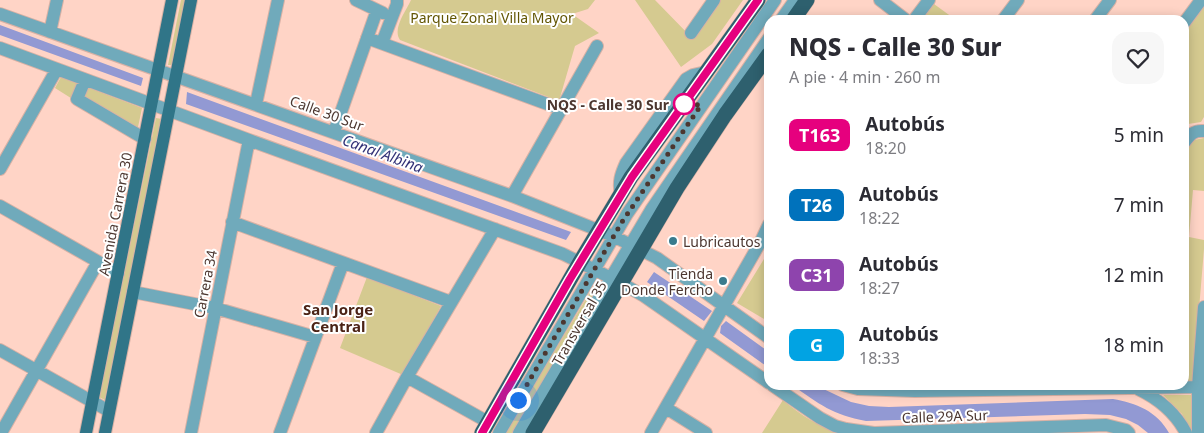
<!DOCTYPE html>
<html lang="es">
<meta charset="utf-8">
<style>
body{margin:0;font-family:"Noto Sans",sans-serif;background:#f7f7f7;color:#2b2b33;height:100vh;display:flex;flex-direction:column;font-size:19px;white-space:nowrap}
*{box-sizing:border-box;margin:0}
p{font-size:16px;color:#7c7c81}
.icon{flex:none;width:28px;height:28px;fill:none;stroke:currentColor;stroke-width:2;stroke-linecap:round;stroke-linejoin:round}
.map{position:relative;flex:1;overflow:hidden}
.sheet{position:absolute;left:764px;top:15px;width:425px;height:375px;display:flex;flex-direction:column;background:#fff;border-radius:15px;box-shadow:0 2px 12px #0003}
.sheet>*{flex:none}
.badge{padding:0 10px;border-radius:8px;font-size:18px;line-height:32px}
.you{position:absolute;width:25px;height:25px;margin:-12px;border:4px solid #fff;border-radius:50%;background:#1a73e8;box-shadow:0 0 0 8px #1a73e833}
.map>.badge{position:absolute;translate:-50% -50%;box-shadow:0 0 0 2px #fff}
.round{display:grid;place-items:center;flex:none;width:52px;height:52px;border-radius:15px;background:#f7f7f7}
.headline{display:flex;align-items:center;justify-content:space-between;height:85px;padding:0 25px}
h1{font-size:24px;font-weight:800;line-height:38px}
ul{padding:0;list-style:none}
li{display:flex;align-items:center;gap:15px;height:70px;padding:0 25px}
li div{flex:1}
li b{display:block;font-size:19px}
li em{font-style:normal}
li .badge{min-width:55px;font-weight:700;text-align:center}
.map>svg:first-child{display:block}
.green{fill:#d5ca90}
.water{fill:#9299d3}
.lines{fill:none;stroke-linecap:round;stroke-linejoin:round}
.minor-casing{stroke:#d8b1a5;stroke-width:14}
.major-casing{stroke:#d8b1a5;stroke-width:14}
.highway-casing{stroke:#d8b1a5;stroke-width:16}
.minor{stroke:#70aabb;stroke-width:12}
.major{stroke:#307588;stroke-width:12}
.highway{stroke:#2e606e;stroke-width:15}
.line-casing{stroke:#fff;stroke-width:11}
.line{stroke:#e6007e;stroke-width:8}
.walk{stroke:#4c3730;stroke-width:5;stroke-dasharray:0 9}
.stop-dot{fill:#fff;stroke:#e6007e;stroke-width:2.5}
.poi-dot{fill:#397b8d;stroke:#fff;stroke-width:2}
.labels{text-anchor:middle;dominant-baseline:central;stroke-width:4;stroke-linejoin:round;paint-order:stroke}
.park-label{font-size:14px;fill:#635604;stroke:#fff}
.stop-label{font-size:14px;font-weight:bold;fill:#4c3730;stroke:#fff;text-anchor:end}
.street-label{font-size:14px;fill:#4c3730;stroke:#fff}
.poi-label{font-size:14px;fill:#4c3730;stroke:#fff;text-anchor:start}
.water-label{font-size:15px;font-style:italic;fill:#323277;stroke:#fff}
.neighbourhood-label{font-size:15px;font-weight:bold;fill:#4b2316;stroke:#fff}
</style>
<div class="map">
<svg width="1204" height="433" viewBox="0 0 1204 433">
<rect width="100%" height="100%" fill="#ffd4c6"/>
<path class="green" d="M181,0h5l-13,65h-5z
M411,0h184l-7,9 -16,5 27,19 -24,13 -16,55 -159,-61c-8,-11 6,-29 11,-40z
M635,0h20l38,39 27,-39h23l-31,44 -31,23z
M934,4l22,16h-34z
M1204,5v112l-3,5 -13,2 -4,-3v-89z
M61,77l81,31 -5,24 -63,-32 -19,-12z
M156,118l6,1 -57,281 -6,-3z
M1204,138v53l-11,-1 -4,47 15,3v9l-11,133h-9v-230l10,-12z
M767,254h2v68l-32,-19z
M367,277l74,29 -38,69 -63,-27z
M595,284l6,3 -88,146h-8z
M1163,395h28l1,37 -10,-18z
M783,400c20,17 32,24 57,33h-78z"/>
<path class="water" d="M0,25l143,53 -2,8 -141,-51z
M187,92l384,140 -5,8 -380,-136z
M654,272l58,39 -8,10 -57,-39z
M726,321l43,31v16l-49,-35 1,-7z
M792,385h23l36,17 18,4 20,1 224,-8c23,4 44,12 56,34h-21l-10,-8 -12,-6 -16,-4 -25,-1 -219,7c-33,-6 -47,-17 -74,-36z"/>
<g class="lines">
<defs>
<path id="minor" d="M356,0l27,13
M880,0l26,20
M0,14l512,182 101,40 44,22 112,80
M781,20l14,-20
M914,20l15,-20
M1003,20l15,-20
M1095,20l15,-20
M1184,23l17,-23
M50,32l7,-32
M691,33l23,-33
M367,38l194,71
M382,43l15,-39v-4
M0,48l249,92 314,114 58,29 23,13 125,87
M85,80l-8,19 68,40
M256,104l22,-104
M334,132l43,-122
M1184,143c6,-8 9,-13 20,-12
M0,169l57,-100
M621,195c-3,-13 0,-21 5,-32l60,-84 7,-4 13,-3
M512,196l85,-150
M0,206l118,67
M232,222l219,80
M133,292l82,16 100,29
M0,350l109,61
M407,377l81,45
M772,385l48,33 15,8 11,3 28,4 232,-8 20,5 3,3
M843,385l15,4 57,2 289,-4
M1138,389c21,10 37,23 48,44
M666,408l40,25
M1,433l97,-171
M191,433l58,-293
M280,433l63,-170
M376,433l31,-56 88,-148
M499,433l128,-219 148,-214
M519,433l132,-223 118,-172
M651,433l110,-192 8,-17
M1198,433v-46l6,-80"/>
<path id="major" d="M86,433l86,-433
M105,433l86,-433"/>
<path id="highway" d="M793,20l14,-20
M482,433l98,-171 51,-85 127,-177
M533,433l144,-245 48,-73 44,-61"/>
</defs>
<use href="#minor" class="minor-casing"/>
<use href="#major" class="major-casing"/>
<use href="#highway" class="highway-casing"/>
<use href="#minor" class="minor"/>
<use href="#major" class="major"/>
<use href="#highway" class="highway"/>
</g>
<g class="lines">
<defs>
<path id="line" d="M482,433l88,-154 62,-102 126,-177"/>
</defs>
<use href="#line" class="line-casing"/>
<use href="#line" class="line"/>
<path class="walk" d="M518,400l104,-178 79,-117 -17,-1"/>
</g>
<circle class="stop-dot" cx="684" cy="104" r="10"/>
<g class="poi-dot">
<circle cx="673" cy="241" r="5"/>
<circle cx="723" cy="281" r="5"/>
</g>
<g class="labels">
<g class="park-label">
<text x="492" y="17">Parque Zonal Villa Mayor</text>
</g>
<g class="stop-label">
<text x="669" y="104">NQS - Calle 30 Sur</text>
</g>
<g class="street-label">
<text transform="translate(327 113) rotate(20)">Calle 30 Sur</text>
<text transform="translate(115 214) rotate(-79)">Avenida Carrera 30</text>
<text transform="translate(205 284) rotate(-79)">Carrera 34</text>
<text transform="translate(579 323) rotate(-60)">Transversal 35</text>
<text transform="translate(945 416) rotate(-2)">Calle 29A Sur</text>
</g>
<g class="poi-label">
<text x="683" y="241">Lubricautos</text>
<text x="713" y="273" text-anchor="end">Tienda<tspan x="713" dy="16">Donde Fercho</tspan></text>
</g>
<g class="water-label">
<text transform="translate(383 153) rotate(20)">Canal Albina</text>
</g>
<g class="neighbourhood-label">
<text x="338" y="309">San Jorge<tspan x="338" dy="17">Central</tspan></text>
</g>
</g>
</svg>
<div class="you" style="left:518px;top:400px"></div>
<section class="sheet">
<div class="headline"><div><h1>NQS - Calle 30 Sur</h1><p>A pie · 4 min · 260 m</p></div><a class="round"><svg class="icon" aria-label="heart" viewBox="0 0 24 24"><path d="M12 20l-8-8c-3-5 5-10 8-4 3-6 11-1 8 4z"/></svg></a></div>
<ul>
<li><span class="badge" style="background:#e6007e;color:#fff">T163</span><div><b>Autobús</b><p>18:20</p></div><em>5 min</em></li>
<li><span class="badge" style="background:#0072bc;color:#fff">T26</span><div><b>Autobús</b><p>18:22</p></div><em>7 min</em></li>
<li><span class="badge" style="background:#8e44ad;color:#fff">C31</span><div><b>Autobús</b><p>18:27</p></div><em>12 min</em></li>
<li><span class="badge" style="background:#01a3e3;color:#fff">G</span><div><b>Autobús</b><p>18:33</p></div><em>18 min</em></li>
</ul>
</section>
</div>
